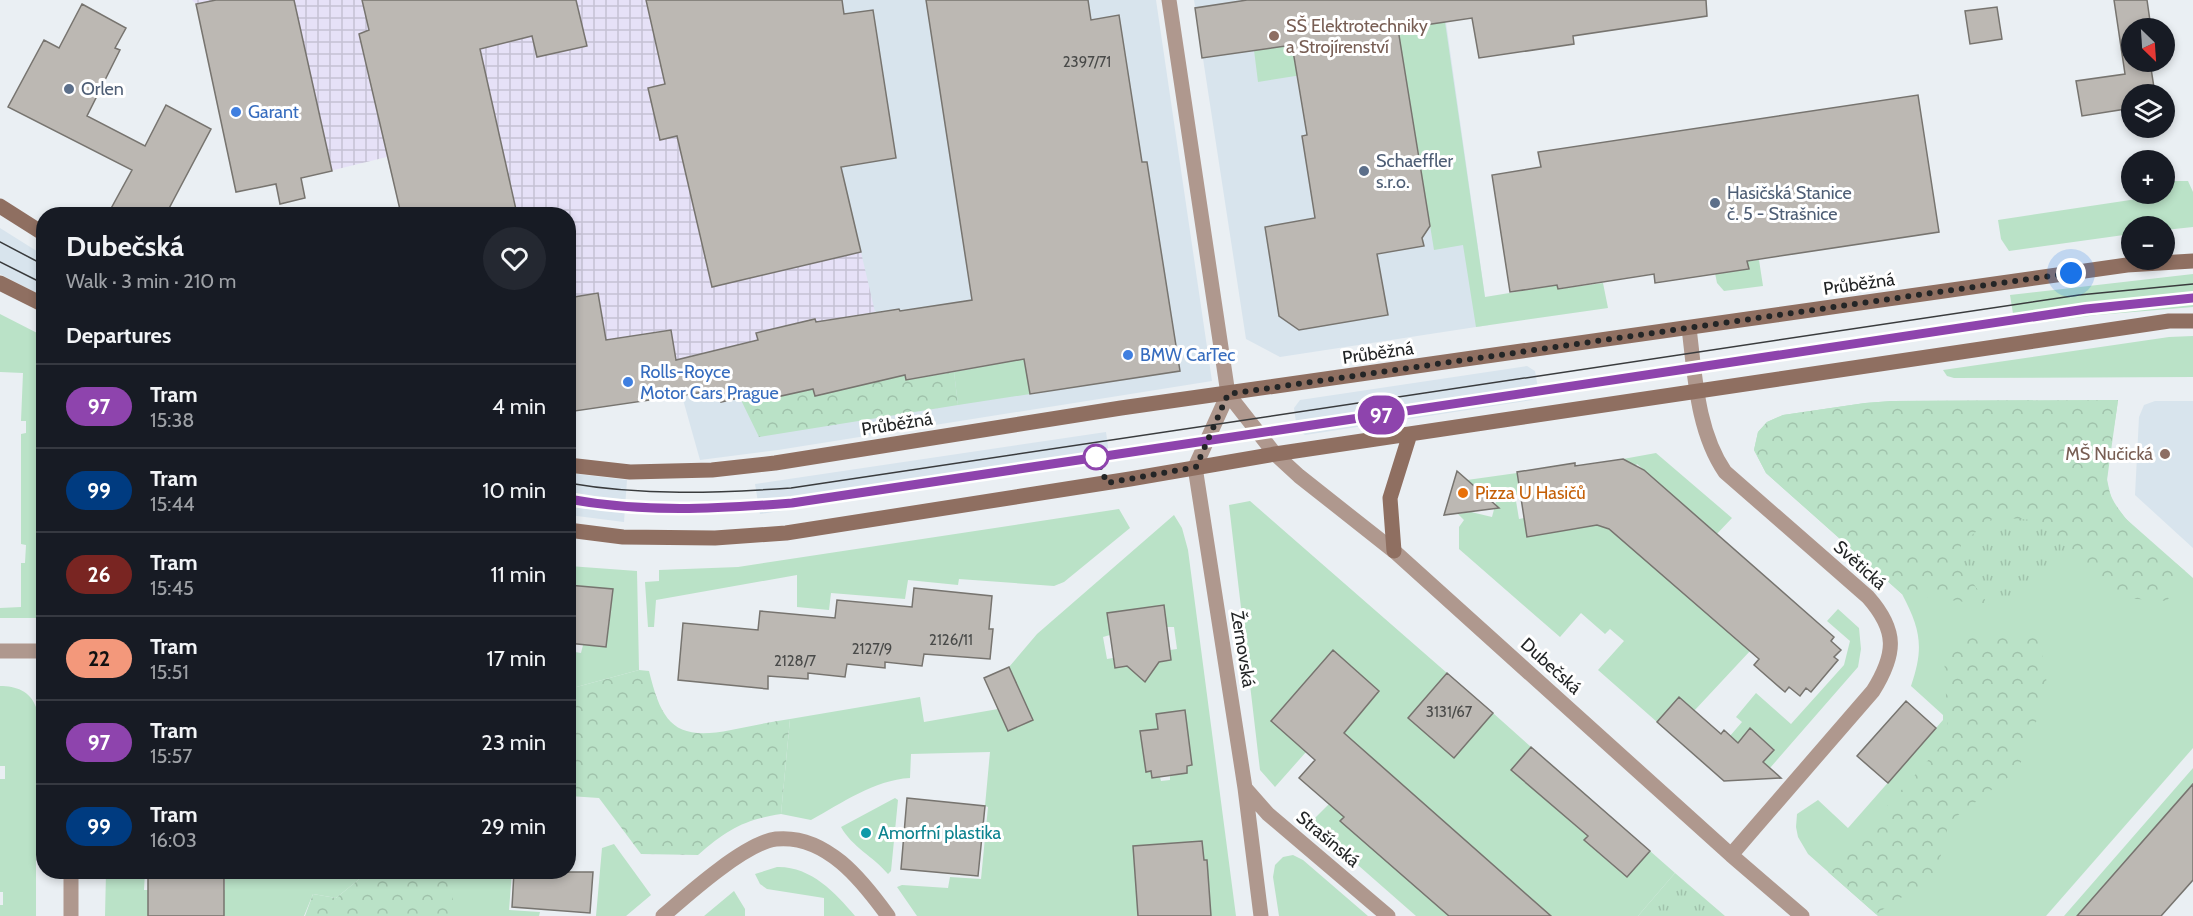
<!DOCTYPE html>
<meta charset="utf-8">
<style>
body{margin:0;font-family:Cabin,sans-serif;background:#242831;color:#f1f3f6;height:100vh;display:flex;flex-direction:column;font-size:22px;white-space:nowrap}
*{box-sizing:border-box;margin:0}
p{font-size:20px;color:#9ea1a6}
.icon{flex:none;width:33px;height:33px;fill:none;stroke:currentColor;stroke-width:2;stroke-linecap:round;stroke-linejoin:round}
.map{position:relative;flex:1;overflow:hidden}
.sheet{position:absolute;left:36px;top:207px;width:540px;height:672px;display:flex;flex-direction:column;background:#171b24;border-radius:24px;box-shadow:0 3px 9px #0003}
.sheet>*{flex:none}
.badge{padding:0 12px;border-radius:20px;font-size:21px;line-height:39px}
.needle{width:39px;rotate:155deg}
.tools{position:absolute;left:2121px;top:18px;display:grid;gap:12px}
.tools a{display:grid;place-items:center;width:54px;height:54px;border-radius:50%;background:#171b24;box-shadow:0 3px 9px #0003;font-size:30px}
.you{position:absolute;width:30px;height:30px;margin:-15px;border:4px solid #fff;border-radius:50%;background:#1a73e8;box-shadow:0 0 0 9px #1a73e833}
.map>.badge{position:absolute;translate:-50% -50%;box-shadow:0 0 0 3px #fff}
h2{padding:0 30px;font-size:22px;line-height:54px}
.round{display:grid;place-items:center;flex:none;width:63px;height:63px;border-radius:32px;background:#242831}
.summary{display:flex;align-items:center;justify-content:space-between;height:102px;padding:0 30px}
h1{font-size:28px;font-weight:800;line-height:45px}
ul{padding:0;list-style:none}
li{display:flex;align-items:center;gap:18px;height:84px;padding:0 30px;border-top:2px solid #363941}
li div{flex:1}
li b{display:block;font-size:22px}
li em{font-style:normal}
li .badge{min-width:66px;font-weight:700;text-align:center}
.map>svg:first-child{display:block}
.built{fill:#d8e4ed}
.industrial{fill:url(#industrial-grid)}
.green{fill:#bae2c7;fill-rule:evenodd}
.forest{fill:url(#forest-crowns)}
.park{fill:url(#park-tufts)}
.building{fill:#bcb8b3;stroke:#77746f;stroke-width:1.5}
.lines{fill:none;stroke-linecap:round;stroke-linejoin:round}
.street{stroke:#af988e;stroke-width:15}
.secondary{stroke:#8f6f61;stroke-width:15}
.tram{stroke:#393b3d;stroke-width:1.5}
.line-casing{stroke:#fff;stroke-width:14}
.line{stroke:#8e44ad;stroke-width:9}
.walk{stroke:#232526;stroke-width:6;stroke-dasharray:0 10.8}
.education-dot{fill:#8d6e63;stroke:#fff;stroke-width:2}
.service-dot{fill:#5c6f8a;stroke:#fff;stroke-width:2}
.shop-dot{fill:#3f7fe0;stroke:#fff;stroke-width:2}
.stop-dot{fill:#fff;stroke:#8e44ad;stroke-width:3}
.food-dot{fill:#e8710a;stroke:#fff;stroke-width:2}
.culture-dot{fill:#0f9aa8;stroke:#fff;stroke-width:2}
.labels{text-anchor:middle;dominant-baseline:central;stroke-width:6;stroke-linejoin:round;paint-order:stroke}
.number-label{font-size:15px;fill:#494a49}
.education-label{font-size:18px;fill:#785e54;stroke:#fff;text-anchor:start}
.service-label{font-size:18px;fill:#4e5e75;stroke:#fff;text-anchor:start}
.shop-label{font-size:18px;fill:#366cbe;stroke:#fff;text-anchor:start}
.street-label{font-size:18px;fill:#232526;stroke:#fff}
.food-label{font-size:18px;fill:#c56008;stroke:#fff;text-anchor:start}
.culture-label{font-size:18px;fill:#0d838f;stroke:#fff;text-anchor:start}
</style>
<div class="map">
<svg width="2193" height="916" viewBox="0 0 2193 916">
<defs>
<pattern id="industrial-grid" width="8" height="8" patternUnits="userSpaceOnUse" patternTransform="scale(1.5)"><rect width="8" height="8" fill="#e6e1f7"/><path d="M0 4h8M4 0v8" fill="none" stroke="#c5c1d4"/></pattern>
<pattern id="forest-crowns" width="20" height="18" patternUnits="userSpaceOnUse" patternTransform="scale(1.5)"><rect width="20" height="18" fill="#bae2c7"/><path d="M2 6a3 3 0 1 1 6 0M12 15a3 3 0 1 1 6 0" fill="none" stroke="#a0c2ab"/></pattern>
<pattern id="park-tufts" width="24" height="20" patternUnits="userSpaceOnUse" patternTransform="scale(1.5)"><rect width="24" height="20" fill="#bae2c7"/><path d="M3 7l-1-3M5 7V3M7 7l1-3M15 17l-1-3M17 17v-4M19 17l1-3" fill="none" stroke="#a0c2ab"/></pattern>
</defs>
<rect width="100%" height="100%" fill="#eaeff3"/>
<path class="built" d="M802,0h354l56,381 -434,69 -78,10 -18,-64 18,-4 9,-40 49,-12 -2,-7 59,-14 2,7z
M1194,0h265l2,20 -15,2 43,303 -209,32 -34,-18z
M0,228l43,27v41l-43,-22z
M1527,366l8,5 4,23 -7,6 -227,35 -8,-5 -3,-22 6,-8z
M2155,401h38v147l-58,-53 4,-78 5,-12z
M1106,432l4,29 -350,53 -5,-30z
M568,473l59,7 -3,42 -55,-7z"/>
<path class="industrial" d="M192,0h610l73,312 -27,5 -31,9 -3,-7 -57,14 1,7 -49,12 -9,40 -131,20 -1,-198h-167l-14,-57 -86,21 4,20 -25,6 -5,-20 -39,8 -40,-188z"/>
<path class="green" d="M1445,22l40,275 72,-12 1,4 45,-6 5,25 -132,19 -13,-82 -29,5 -31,-191 -145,23 -4,-32z
M2165,181h23l5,11v35l-28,3 -1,-4h-32l-1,8 -122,17 -8,-12 -3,-19 159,-24 1,-2h6z
M1759,260l4,26 -39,5 -7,-8 -2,-10 34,-5 -2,-7z
M2193,274v33l-96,8 -82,11 -5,-31z
M0,314l43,22v282h-43v-10l21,-1v-44h4l1,-18 -5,-1v-110l5,-1v-12h-5l2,-48 -23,-1z
M2193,336v41l-239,1 -7,-2 -4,-6 226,-33z
M1024,359l6,35 -72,11 -4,-33z
M2118,400l-11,80 5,21 13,17 68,60v170l-147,168h-168l-70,-62 -10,-17 -2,-10 1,-13 21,-14 30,28 95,-108v-5l-32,-29c13,-38 10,-56 -9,-92l-136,-121 -12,-23 4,-18 9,-10 16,-7 82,-12 27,-2z
M1656,453l76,65 -19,20 -44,-46 -32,-28 -3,4 -11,-9z
M1517,473l3,21 -5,1 4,24 5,-1 3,19 70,-12 12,4 141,122 -56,60 -15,-14 -22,25 -59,-52 26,-29 -14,-12 -5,5 -24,-21 -21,24 -101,-88v-22l5,-7 -6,-6 13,-2 21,5 6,-23 -20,-5 -11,-9z
M1250,501l197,172 -39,45 46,39 39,-44 38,34 -20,23 43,-3 3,3 -19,22 11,11 20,-23 22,19 -20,23 17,14 -3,5 42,36 23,-26 25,22 -37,43h-88l-207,-182 36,-43 -46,-40 -62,69 35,32 -31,35 -15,-17 -31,-265z
M1119,509l11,19 -66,54 -10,4 -95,-7 -1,6 -50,-5 -3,19 -74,-6 -2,17 -32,-3v-32l-141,25 -2,27h-6l-3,-45 14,-1v-11l79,-3z
M1174,515l8,13 6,22 48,366h-25l-4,-55 -3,-1 -2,-19 -69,5 5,70h-221l-20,-29 5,-2 46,3 2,-11 31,2 7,-72 -3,-1 5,-54 -79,2 -1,24c-36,2 -68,25 -99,42l-30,-6 9,-95 130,-22 4,25 74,-13 10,22 25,-11 -24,-53 28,-33zM1163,605l3,22h8l3,22 -7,1 1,10 -20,3 1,8 -4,6 -6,1 -5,-3 -2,-10 -20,3 -2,-10 -6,1 -4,-22 7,-2 -3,-22zM1184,710l8,55 -5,1v7l-17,3v4l-9,1 -1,-4 -8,1 -1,-7 -5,1 -6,-40 18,-3z
M569,566l68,5 2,99 -70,19v-38l12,2 2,-8 23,2 7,-57 -44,-5z
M1838,609l21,19 2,21 -3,18 -88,101 -7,-6 11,-13 -24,-20 -12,14 -8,-7 12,-14 -6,-5 20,-24 35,31 53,-59 6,-24 -23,-20z
M0,686c16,0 30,5 36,21v209h-36v-11h3v-13h-3v-113h5v-13h-5z
M2193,768v16l-116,132h-13z
M895,798l3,2 -7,71 -3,3c-14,-17 -36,-27 -47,-47z
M1329,804l15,13 -3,4 115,95h-40l-106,-93z
M614,844l37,51 -25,21h-30l6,-68z
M1293,855l10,5 65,56h-89l-6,-39 2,-12 8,-8z
M777,867c33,-1 58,25 78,49h-31v-18l-57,-9 -7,-5 -5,-10z
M106,872h39l-1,18h5l-1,26h-43z
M225,872h143l-32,26 -23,-4 -9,22h-80l-4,-25 5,-1z
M453,872h59l-3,38 31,2 -1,4h-86z
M734,891l11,18v7h-41z"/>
<path class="forest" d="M954,372l4,33 -199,32 -19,-39 30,-7 2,7 41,-9 2,7 89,-22 2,6z
M2118,400c-3,26 -10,53 -11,78 0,36 53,71 78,93l-18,30 -45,-3 -48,-47 -41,-31 -72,23 -1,22 29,40 -87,-11 -136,-121 -12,-23 4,-18 9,-10 16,-7 82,-12 27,-2z
M1964,636h75l9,54 -30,80 -69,52 -13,53 -60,39 -48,-42 120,-134 -4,-83z
M639,670l10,1c13,53 26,70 82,59 20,-4 39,-8 59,-11l-9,95c-38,6 -54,16 -83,41l-57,-1 -42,-56 -30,-2v-107z
M368,872h85v44h-148l8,-22 23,4z"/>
<path class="park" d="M1994,517l38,3 42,31 -34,35 -51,19 -29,-40 1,-21z
M1675,873l50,43h-87z"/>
<path class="building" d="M216,0h78l38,171 -31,7 4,20 -25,6 -4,-20 -40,8 -40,-188z
M362,0h214l11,46 -50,11 -5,-21 -52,13 37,165h-116l-42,-180 10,-4z
M646,0h196l2,14 29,-4 23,148 -55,9 20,85 -149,35 -35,-151 -17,4 -12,-52 17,-4z
M926,0h162l3,20 28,-5 23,147h5l33,209 -150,23 -6,-35 -118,21 -1,-5 -90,21 -2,-7 -41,9 -2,-7 -49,11 -3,-12 -150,22v-114l30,-5 8,47 65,-10 5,30 82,-20 -2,-7 59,-14 1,3 83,-13 1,2 72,-11z
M1247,0h459l1,16 -134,20 1,8 -95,14 -7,-40 -74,11 32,197 -8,12 2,8 -47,8 11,61 -89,15 -20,-14 -14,-89 50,-9 -13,-82 5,-1 -15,-90 -90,13 -7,-50z
M2114,0h33l4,28h-19v34h18l5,32h-23v14l-50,8 -6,-35 49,-7z
M82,4l44,24 -11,20 5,2 -33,66 58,30 21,-41 45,24 -45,85h-58l24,-44 -124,-63 36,-67 15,8z
M1997,7l5,32 -32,5 -5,-33z
M1918,95l21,137 -192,29 2,8 -94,14 -1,-9 -96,15 -1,-4 -47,7 -18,-117 49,-8 -3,-15z
M1623,459l21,11 190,167 -3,4 10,9 -7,7 4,3 -27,32 -5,-4 -6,8 -11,-9 -4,5 -31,-27 5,-6 -150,-130 -12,-4 -70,12 -10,-65 58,-9v3z
M1457,471l42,37 -55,7z
M568,585l45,4 -7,58 -38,-4z
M914,588l78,8 -3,33h4l-3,30 -66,-5 -2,12 -37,-4v6l-38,-4 -2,13 -37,-4v6l-40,-3v13l-90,-9 5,-57 75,7 2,-19 75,7 2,-18 75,7z
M1164,605l7,55 -12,2 -14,20 -18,-16 -12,2 -8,-55z
M1333,650l46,41 -35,42 207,183h-102l-109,-95 4,-4 -45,-39 16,-18 -44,-39z
M1009,667l24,53 -25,11 -24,-53z
M1447,673l46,40 -39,45 -46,-40z
M1679,697l42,37 3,-4 14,13 12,-15 24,22 -11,12 18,16 -57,3 -67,-59z
M1906,701l30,27 -48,55 -31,-27z
M1185,710l7,55 -5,1v7l-35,5 -1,-7 -5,1 -6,-41 18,-2 -2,-15z
M1531,747l119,104 -23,26 -43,-37 4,-4 -77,-66z
M2193,784v96l-32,36h-84z
M907,798l78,8 -7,70 -77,-7z
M1202,841l2,19h3l4,56h-73l-5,-70z
M148,872h76v44h-76z
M514,872h79l-3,41 -78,-6z"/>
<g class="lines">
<path class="street" d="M1169,0l59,394 47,60 24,22 95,75 337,304 71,61
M1689,328c6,48 8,103 36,144l143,125c30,34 28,57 5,94l-142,164
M1228,394l-33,73 50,321 16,128
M0,651h44
M1245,788l23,26 120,102
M71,916v-44
M663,916c24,-21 82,-73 113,-77 50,-5 86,41 112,77"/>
<path class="secondary" d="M0,206l44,28
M0,283l44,22
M568,465l62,7 82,-2 63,-7 346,-55 1006,-143 66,-4
M568,530l55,7 92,1 71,-5 344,-54 145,-25 894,-133h24
M1394,551l-4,-53 20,-64"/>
<path class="tram" d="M0,242l44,23
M0,262l44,22
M568,483c75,13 149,10 223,5l1288,-193 114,-11
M568,499c75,14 149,10 224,4l1294,-194 107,-11"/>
</g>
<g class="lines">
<defs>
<path id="line" d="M568,499c76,14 148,10 224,4l1294,-194 107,-11"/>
</defs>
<use href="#line" class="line-casing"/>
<use href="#line" class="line"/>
<path class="walk" d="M1096,457l11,26 89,-16 32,-73 843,-121"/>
</g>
<g class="education-dot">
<circle cx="1274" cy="36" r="6"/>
<circle cx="2165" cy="454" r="6"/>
</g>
<g class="service-dot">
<circle cx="69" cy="89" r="6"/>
<circle cx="1364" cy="171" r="6"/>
<circle cx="1715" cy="203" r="6"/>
</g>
<g class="shop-dot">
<circle cx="236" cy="112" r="6"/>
<circle cx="1128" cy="355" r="6"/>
<circle cx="628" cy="382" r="6"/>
</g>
<circle class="stop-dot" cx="1096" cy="457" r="12"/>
<circle class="food-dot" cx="1463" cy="493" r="6"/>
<circle class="culture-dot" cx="866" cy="833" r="6"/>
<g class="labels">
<g class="number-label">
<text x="1087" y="62">2397/71</text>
<text x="951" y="640">2126/11</text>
<text x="872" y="649">2127/9</text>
<text x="795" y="661">2128/7</text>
<text x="1449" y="712">3131/67</text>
</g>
<g class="education-label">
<text x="1286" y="26">SŠ Elektrotechniky<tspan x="1286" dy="21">a Strojírenství</tspan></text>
<text x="2153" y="454" text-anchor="end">MŠ Nučická</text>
</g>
<g class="service-label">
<text x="81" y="89">Orlen</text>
<text x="1376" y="161">Schaeffler<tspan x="1376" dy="21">s.r.o.</tspan></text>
<text x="1727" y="193">Hasičská Stanice<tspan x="1727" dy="21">č. 5 - Strašnice</tspan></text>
</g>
<g class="shop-label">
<text x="248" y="112">Garant</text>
<text x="1140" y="355">BMW CarTec</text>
<text x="640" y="372">Rolls-Royce<tspan x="640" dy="21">Motor Cars Prague</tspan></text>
</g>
<g class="street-label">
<text transform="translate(1859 284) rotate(-8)">Průběžná</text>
<text transform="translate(1378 353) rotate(-8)">Průběžná</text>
<text transform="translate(897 424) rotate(-9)">Průběžná</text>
<text transform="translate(1860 565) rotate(42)">Světická</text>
<text transform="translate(1243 649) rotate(81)">Žernovská</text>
<text transform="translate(1551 666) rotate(42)">Dubečská</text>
<text transform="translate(1328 839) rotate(40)">Strašínská</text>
</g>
<g class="food-label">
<text x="1475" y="493">Pizza U Hasičů</text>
</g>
<g class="culture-label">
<text x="878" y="833">Amorfní plastika</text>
</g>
</g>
</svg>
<div class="tools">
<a><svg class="needle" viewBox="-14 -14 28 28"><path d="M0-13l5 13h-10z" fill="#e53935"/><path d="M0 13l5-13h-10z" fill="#9ea1a6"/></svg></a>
<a><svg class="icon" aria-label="layers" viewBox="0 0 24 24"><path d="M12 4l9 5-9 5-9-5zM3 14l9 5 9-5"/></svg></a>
<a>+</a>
<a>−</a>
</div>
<div class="you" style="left:2071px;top:273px"></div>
<b class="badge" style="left:1381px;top:415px;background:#8e44ad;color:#fff">97</b>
<section class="sheet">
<div class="summary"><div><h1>Dubečská</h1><p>Walk · 3 min · 210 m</p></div><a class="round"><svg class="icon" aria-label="heart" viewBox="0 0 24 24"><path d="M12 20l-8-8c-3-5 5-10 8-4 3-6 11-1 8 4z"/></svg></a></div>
<h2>Departures</h2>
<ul>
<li><span class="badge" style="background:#8e44ad;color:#fff">97</span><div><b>Tram</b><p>15:38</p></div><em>4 min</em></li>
<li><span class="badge" style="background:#003b80;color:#fff">99</span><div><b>Tram</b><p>15:44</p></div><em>10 min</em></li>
<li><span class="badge" style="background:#792522;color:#fff">26</span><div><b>Tram</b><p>15:45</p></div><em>11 min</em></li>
<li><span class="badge" style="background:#f3987b;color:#111">22</span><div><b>Tram</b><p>15:51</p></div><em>17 min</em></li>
<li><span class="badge" style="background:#8e44ad;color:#fff">97</span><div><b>Tram</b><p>15:57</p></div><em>23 min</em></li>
<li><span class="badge" style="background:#003b80;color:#fff">99</span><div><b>Tram</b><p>16:03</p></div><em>29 min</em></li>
</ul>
</section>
</div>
